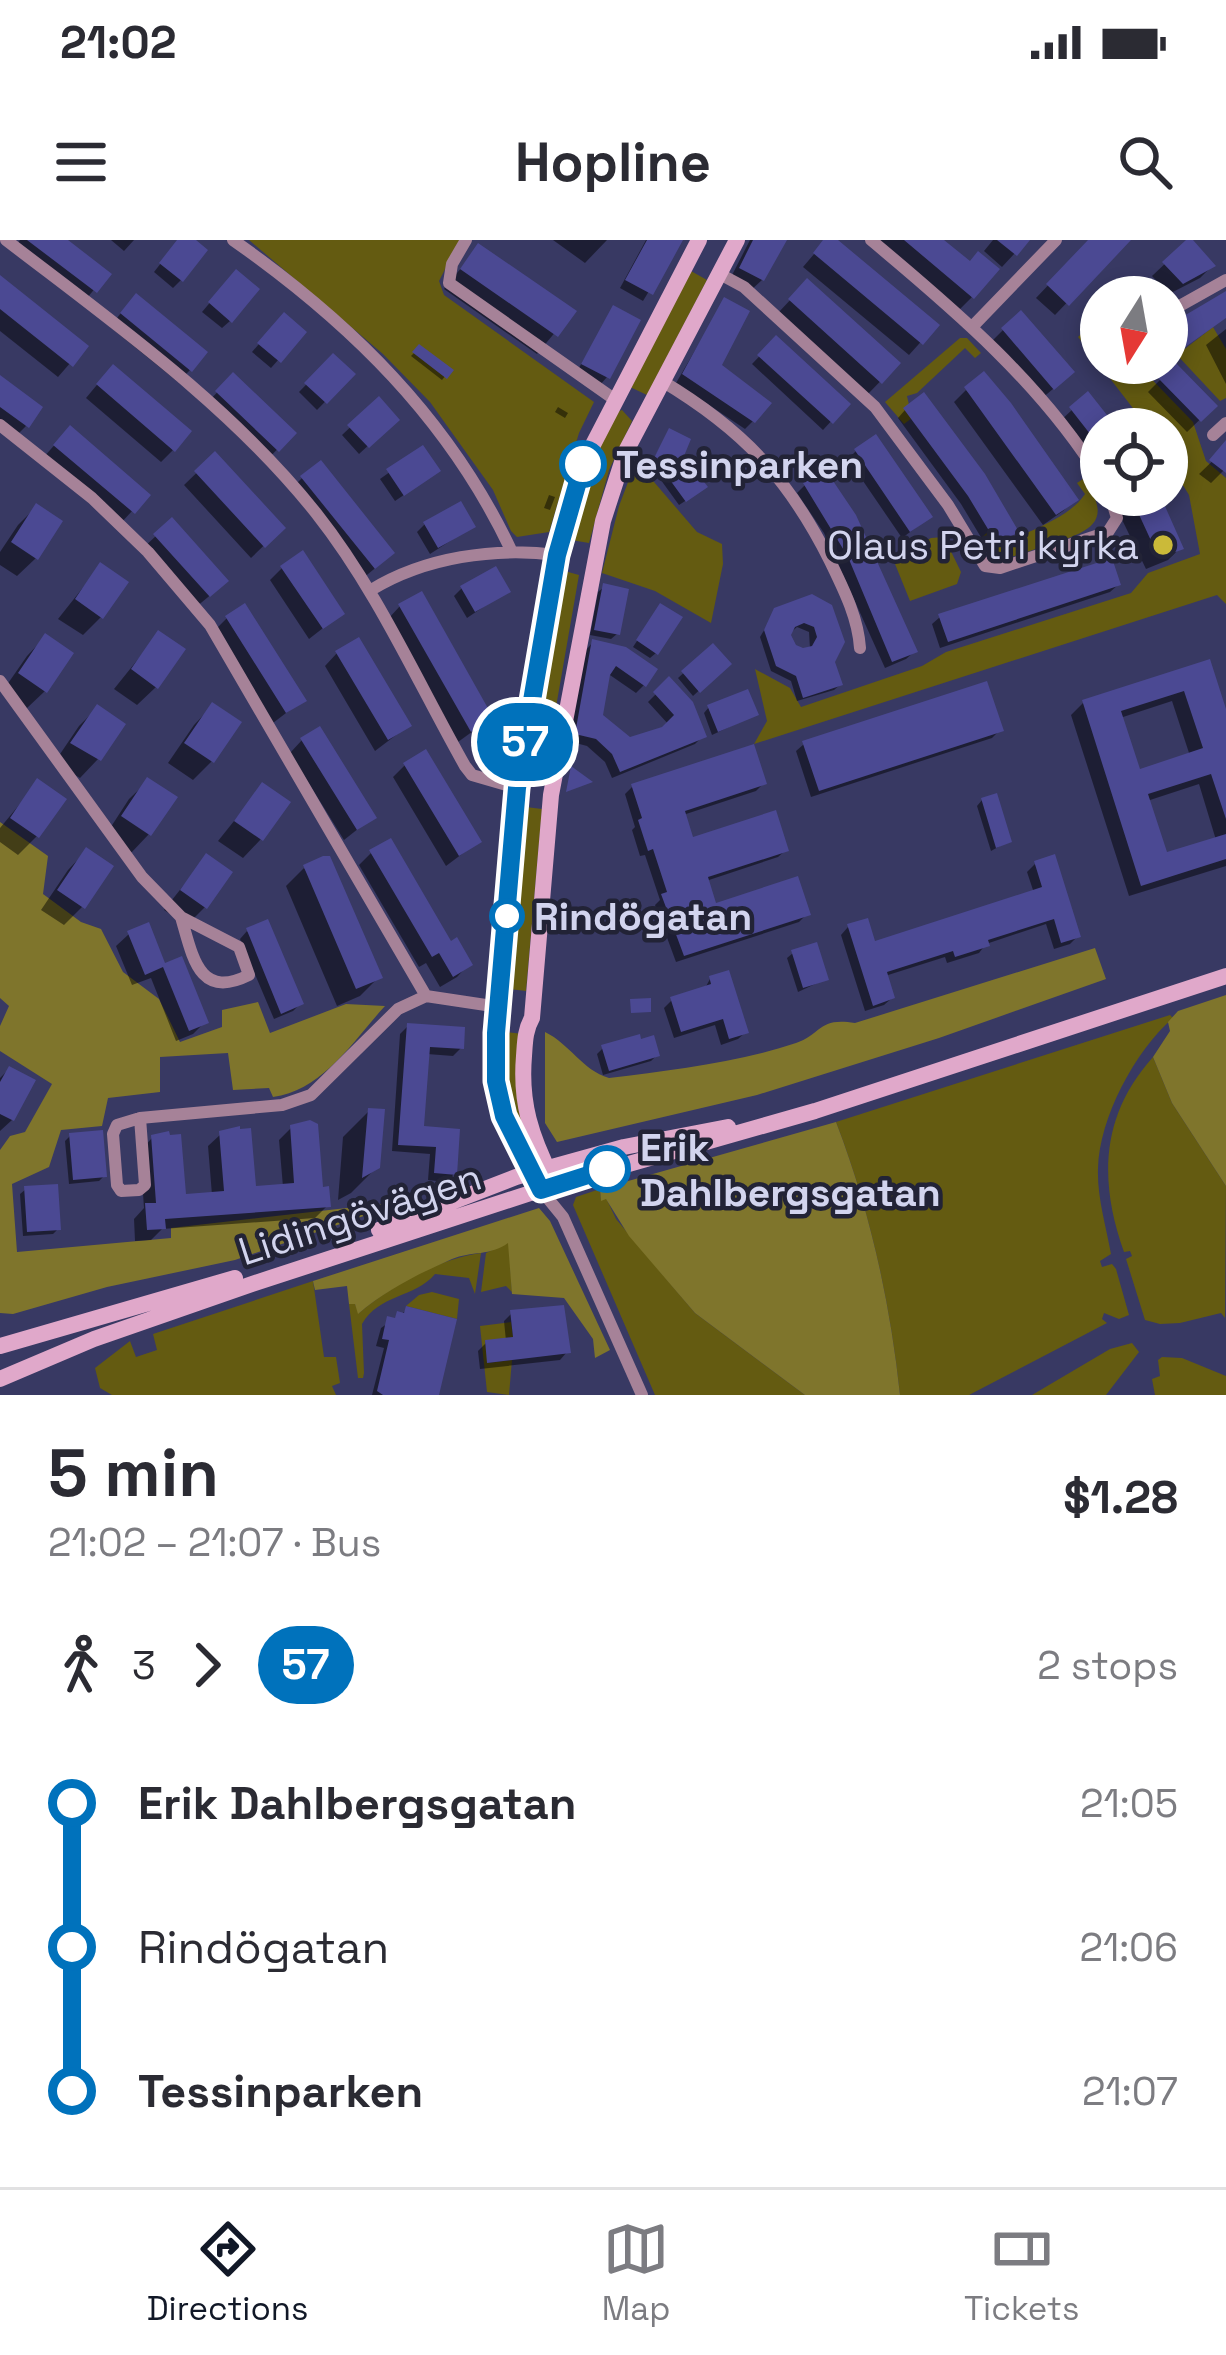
<!DOCTYPE html>
<meta charset="utf-8">
<style>
body{margin:0;font-family:"Space Grotesk",sans-serif;background:#f2f2f3;color:#2b2b33;height:100vh;display:flex;flex-direction:column;font-size:45px;white-space:nowrap}
*{box-sizing:border-box;margin:0}
p{font-size:39px;color:#7c7c81}
.icon{flex:none;width:66px;height:66px;fill:none;stroke:currentColor;stroke-width:2;stroke-linecap:round;stroke-linejoin:round}
.map{position:relative;height:1155px;overflow:hidden}
.panel{display:flex;flex-direction:column;background:#fff;flex:1}
.panel>*{flex:none}
.badge{padding:0 24px;border-radius:39px;font-size:42px;line-height:78px}
.needle{width:78px;rotate:191deg}
.buttons{position:absolute;left:1080px;top:36px;display:grid;gap:24px}
.buttons a{display:grid;place-items:center;width:108px;height:108px;border-radius:50%;background:#fff;box-shadow:0 6px 18px #0003;font-size:60px}
.map>.badge{position:absolute;translate:-50% -50%;box-shadow:0 0 0 6px #fff}
.legs{display:flex;align-items:center;gap:18px;height:132px;padding:0 48px;font-size:39px}
.legs p{margin-inline-start:auto}
.summary{display:flex;align-items:center;justify-content:space-between;height:204px;padding:0 48px}
h1{font-size:66px;font-weight:600;line-height:90px}
ul{padding:0 48px;list-style:none}
li{display:flex;align-items:center;gap:42px;height:144px;font-size:45px}
li i{display:grid;place-items:center;width:18px;height:100%;margin:0 15px;background:currentColor}
li i::after{content:'';width:30px;height:30px;margin:-15px;border:9px solid;border-radius:50%;background:#fff}
li p{margin-inline-start:auto}
li:first-child i{background:linear-gradient(#0000 50%,currentColor 0)}
li:last-child i{background:linear-gradient(currentColor 50%,#0000 0)}
.status{display:flex;justify-content:space-between;align-items:center;height:84px;padding:0 60px;background:#fff;direction:ltr}
.status svg{height:33px;fill:currentColor}
header{display:flex;justify-content:space-between;align-items:center;height:156px;padding:0 48px;background:#fff;font-size:54px;font-weight:600}
.tab-bar{display:flex;justify-content:space-around;align-items:center;height:168px;border-top:3px solid #e1e1e2;background:#fff;font-size:33px;color:#7c7c81}
.tab-bar a{display:grid;justify-items:center;gap:6px}
.tab-bar .current{color:#111827}
.map>svg:first-child{display:block}
.green{fill:#645b11}
.forest{fill:#7f752c}
.shadow{fill:#0007;fill-rule:evenodd}
.building{fill:#4b4993;fill-rule:evenodd}
.lines{fill:none;stroke-linecap:round;stroke-linejoin:round}
.street{stroke:#a68298;stroke-width:12}
.secondary{stroke:#e0a8ca;stroke-width:16}
.line-1-casing{stroke:#fff;stroke-width:27}
.line-1{stroke:#0072bc;stroke-width:18}
.stop-1-dot{fill:#fff;stroke:#0072bc;stroke-width:6}
.poi-dot{fill:#cbba39;stroke:#222336;stroke-width:4.5}
.labels{text-anchor:middle;dominant-baseline:central;stroke-width:9;stroke-linejoin:round;paint-order:stroke}
.stop-label{font-size:39px;font-weight:bold;fill:#d2d4ee;stroke:#222336;text-anchor:start}
.poi-label{font-size:39px;fill:#d2d4ee;stroke:#222336;text-anchor:end}
.street-label{font-size:39px;fill:#d2d4ee;stroke:#222336}
</style>
<div class="status"><b>21:02</b><svg viewBox="0 0 49 12"><path d="M0 12V9h3v3zM5 12V6h3v6zM10 12V3h3v9zM15 12V0h3v12zM26 1h20v11H26zM47 4h2v5h-2z"/></svg></div>
<header><svg class="icon" aria-label="menu" viewBox="0 0 24 24"><path d="M4 6h16M4 12h16M4 18h16"/></svg>Hopline<svg class="icon" aria-label="search" viewBox="0 0 24 24"><circle cx="10" cy="10" r="6"/><path d="M15 15l6 6"/></svg></header>
<div class="map">
<svg width="1226" height="1155" viewBox="0 0 1226 1155">
<rect width="100%" height="100%" fill="#383963"/>
<path class="green" d="M249,0h211l-21,41 5,14 150,107 -15,31 -30,99 -32,5 -6,-6 -18,-41 -63,-88 -47,-48z
M691,31l16,9 -60,115 -17,-8z
M1095,81l6,6v36h35l57,59 13,39 20,17v126l-9,-9 -463,149 13,-23 -12,-52 35,19 11,19 121,-41 24,-14 185,-59 17,-20 52,-19 -11,-59 -22,-36v-30h-18l-71,-92z
M1213,87l13,22v49l-6,3 -43,-46z
M960,98h7l14,15 -6,5 -10,-10 -48,45 -10,3 5,22 -8,6 -19,-22z
M622,170l10,11 -23,49 -20,73 -18,-3 21,-77 25,-51z
M636,221l61,71 25,12 1,20 -12,59 -56,-32 -53,-18 17,-67z
M1083,239c37,48 -3,55 -42,68 -16,5 -32,14 -47,9l-12,-19 7,-6 10,15c26,-14 70,-27 86,-52l-8,-11z
M944,297l17,35 -4,12 -47,17 -17,-42 38,-21z
M561,330l18,5 -35,201 -17,-3z
M526,567l16,2 -16,182 -17,-2z
M1170,775l3,3c-38,33 -74,100 -75,151 -1,28 8,57 13,85l-11,7 2,6 10,-3 4,5 13,46 -10,4 -15,-6 -2,6 5,4 -138,72h-69c-10,-94 -30,-184 -64,-273z
M506,792l17,2 8,114 -4,1 -21,-56z
M1153,817l19,46 54,83 -1,132 -4,-5 -41,10 -20,1 -15,-4 -19,-61 6,-3 -2,-5 -6,1c-25,-70 -24,-136 29,-195z
M600,949l1,11 5,-2 10,21 79,94 110,82h-150l-82,-190 3,-8z
M509,1002l3,50 -6,-6 -25,6 5,-39z
M481,1013l-6,41 -6,-16 -34,-4c-20,24 -56,20 -73,50l2,49 -1,5h-5l-9,-74h6l4,9c32,-27 79,-54 122,-60z
M313,1041l11,76h12l4,26 -8,3 4,9h-224l-12,-7 -5,-20 35,-27 6,16 21,-7 -4,-16z
M432,1052l27,7 -2,20 -51,-13 13,-11z
M511,1082l2,15 -28,4 3,22 24,-3 -3,35 -22,-3 -7,-66z
M1132,1103l7,9 -33,43h-74l78,-46z
M1162,1117l20,1 44,18v19h-71l-3,-16 8,-3 -2,-16z"/>
<path class="forest" d="M0,582l48,34 -5,38 38,28 20,7 22,43 36,27 21,43 42,-15v-17l36,-8 12,31 76,-29 39,2c-31,34 -63,85 -112,91l-4,-9 -36,2 -5,-37 -68,4v35l-52,6 -6,28 -41,4 -12,37 -37,17 5,68 154,-14v-10l211,-24 5,4 -152,52 -128,27 -94,27 -13,-1v-163l10,-14 15,-4 27,-48 -52,-33v-25l9,-20 -9,-8z
M1095,708l11,31 -167,59 -182,57 -200,47 -12,-19v-91c25,12 37,38 64,46 62,-8 127,-15 187,-35 26,-9 22,-26 59,-20z
M1226,755v191l-54,-83 -19,-46 17,-26 -2,-9 10,-11z
M836,882c34,89 54,179 64,273h-95l-110,-82 -66,-77 -23,-37 -5,2 -1,-12z
M539,968l11,13 60,129 -15,8 -2,-19 -29,-41 -52,-4 -4,-51c-17,13 -37,8 -56,16 -34,15 -66,31 -94,55l-3,-10h-6l-2,-18 -32,4 -2,-9z"/>
<path class="shadow" d="M20,0h43l44,34 -25,30 -69,-54z
M111,0h23l-10,11z
M179,0h12l-10,40 -8,8 -19,-16z
M553,0h54l-22,23z
M646,0h34l-37,61 -23,-13z
M750,0h33l-21,40 -13,12 -20,-11z
M826,0h8l102,85 -27,30 -106,-88z
M878,0h61l33,57 -12,12z
M993,0h34l-25,27 -18,-16z
M1091,0h36l-72,75 -19,-17z
M1189,1l23,25 -12,12 -31,16 -17,-18z
M479,6l93,66 -35,42 -93,-65z
M0,39l85,67 -27,31 -58,-46z
M229,40l1,41 -8,7 -20,-16z
M807,42l90,82 -29,30 -90,-81z
M724,61l-6,65 35,55 -8,8 -69,-46z
M124,69l66,61 -12,12 -68,-55z
M613,69l-6,68 -7,8 -24,-12z
M277,83l26,9 -32,36 -19,-16z
M1226,89v55l-20,-39z
M1003,90l56,54 -18,15 -50,-57z
M776,99l71,65 -24,26 -71,-66z
M419,108l31,22 -8,10 -31,-24z
M333,117l19,17 -35,36 -18,-18z
M1126,123h34l-18,17z
M1174,126l40,40 -27,26 -39,-40z
M233,136l60,57 -28,29 -60,-57z
M0,139l26,47 -12,12 -14,-10z
M101,140l72,70 -12,12 -75,-64z
M966,150l109,109 -12,12 -20,14 -89,-123z
M1088,155l24,34h-11v48l-42,-55z
M378,161l18,19 -37,34 -17,-19z
M558,167l10,6 -3,5 -10,-6z
M905,170l110,122 -7,7 -20,10 -27,-45 -63,-86z
M669,192l30,60 -20,13 -29,-40z
M58,201l89,54 -27,29 -77,-66z
M1226,208v20l-15,15 -12,-9z
M422,209l7,29 -34,23 -15,-22z
M856,211l65,73 -19,14 -54,-79z
M214,216l68,72 -31,30 -67,-73z
M302,238l77,87 -17,14 -72,-89z
M805,245l109,167 -8,7 -21,9 -61,-135 -27,-40z
M549,255l6,2 -5,13 -6,-2z
M1110,255h46l24,53 -12,12 -22,9z
M36,267v51l-19,18 -17,-11v-13l18,-27z
M172,281l41,72 -17,14 -53,-59z
M425,284l47,3 -42,27 -13,-22z
M100,326l1,51 -18,18 -25,-16z
M282,328l59,46 -32,25 -39,-59z
M1118,345l-8,7 -170,56 -8,-24 8,-7z
M604,347l13,47 -6,5 -21,-4 8,-43z
M462,348l45,3 -40,27 -13,-22z
M812,358l28,87 -6,5 -37,11 -6,-20 -20,-10 -11,-34 16,-27zM797,387l12,5 1,17 -16,-1 -6,-13z
M400,366l91,112 -33,24 -70,-123z
M656,372v41l-6,5 -17,-11z
M227,378l76,82 -30,23 -59,-92z
M159,393l-3,54 -19,18 -23,-16z
M45,397v54l-19,18 -24,-17 25,-36z
M593,402l51,43 -8,8 -29,-20 -8,43 31,24 39,-15 -21,-23 21,-21 34,55 -8,8 -83,34 -7,-16 -18,-16 -19,-5 18,-91z
M712,407l16,17 -35,32 -15,-18z
M337,413l71,73 -33,25 -50,-85z
M1208,423l18,56v147l-97,30 -58,-181 12,-12zM1172,461l18,55 -52,17 -18,-55zM1199,544l17,56 -51,16 -18,-55z
M212,466l26,17 -26,38 -19,19 -25,-17 26,-38z
M709,467l46,8 -43,20 -8,-22z
M97,468l1,51 -18,19 -26,-15 25,-37z
M1000,490l-8,8 -181,59 -15,-46 8,-7z
M302,500l71,77 -29,23 -54,-87z
M405,525l73,77 -32,24 -53,-89z
M148,541l1,53 -18,19 -26,-17 24,-37z
M38,542l-1,54 -19,19 -18,-13v-14z
M764,543l-8,8 -73,24 8,26 95,9 -8,7 -72,24 8,25 93,8 -8,8 -123,40 -21,-57 5,-5 -15,-45 -5,1 -8,-26 3,-3 -10,-33 7,-7z
M262,546l-1,53 -18,19 -25,-17z
M982,560l27,41 -18,10 -14,-45z
M86,611l-4,56 -18,18 -23,-15 27,-40z
M371,613l98,111 -12,13 -17,10 -14,-24 -7,4 -60,-102z
M206,617l-1,50 -18,18 -23,-15z
M1035,624l43,72 -8,8 -16,5 -8,-25 -60,20 -7,9 -32,10 -2,-6 -60,19 7,22 -8,7 -19,6 -24,-76 7,-8 25,17 161,-51 -7,-21z
M304,628l75,109 -19,19 -23,10 -51,-120z
M247,691l53,73 -7,7 -19,8 -34,-80z
M129,694l35,33 41,55 -12,12 -17,7 -25,-63 -19,7 -16,-39z
M793,713l33,26 -28,13 -11,-34z
M710,739l36,53 -8,7 -17,6 -6,-20 -41,13 -10,-30 8,-8 32,-10z
M408,786l53,22 -8,8 -26,-2 -6,75 36,2 -3,43 -8,8 -18,-2 2,-26 -38,-3 8,-117z
M603,808l54,7 -6,6 -48,14 -6,-21z
M9,829l3,51 -12,11v-53z
M369,871l8,56 -26,26 -13,7 5,-63z
M291,888l37,77 -13,13 -153,11 -11,11 -16,1 -1,-22 10,-11 -4,-57 12,-13 31,59 29,-2 -4,-49 13,-12 33,55 29,-2 -4,-47z
M70,896l34,40 -5,5 -30,3 -4,-43z
M26,949l32,40 -5,5 -30,2 -3,-42z
M407,1070l29,85h-64l12,-47 -8,-2 5,-18z
M512,1073l55,39 -7,8 -80,9 -2,-18 8,-8 20,-2 -2,-20z"/>
<path class="building" d="M27,0h41l44,34 -15,19z
M177,0h19l12,10 -25,32 -24,-19z
M647,0h36l-30,55 -28,-15z
M753,0h34l-23,41 -25,-13z
M823,0h15l102,85 -17,20 -110,-92z
M904,0h40l26,21 8,-10 22,18 -26,30z
M997,0h33l-13,16z
M1088,0h43l-62,66 -23,-22z
M1186,0h7l23,26 -33,18 -21,-22z
M478,3l99,68 -19,26 -98,-68z
M236,29l24,20 -28,34 -24,-21z
M0,35l89,71 -16,21 -73,-58z
M807,38l94,85 -19,21 -94,-85z
M1226,51v27l-59,42v-34z
M136,53l72,59 -16,20 -72,-59z
M724,57l26,14 -28,54 50,38 -17,20 -73,-49z
M613,65l28,15 -31,59 -29,-15z
M1021,70l54,62 -21,18 -53,-62z
M284,72l23,20 -26,31 -24,-20z
M776,95l75,69 -18,20 -76,-69z
M419,104l35,26 -7,9 -35,-27z
M333,113l23,21 -29,30 -23,-21z
M1174,121l44,45 -17,16 -43,-44z
M113,124l79,67 -17,21 -79,-68z
M984,131l27,32 68,97 -23,15 -92,-128z
M233,132l64,61 -18,19 -64,-61z
M0,135l43,32 -14,21 -29,-21z
M1088,151l30,38h-17v19l-32,-41z
M924,152l61,82 34,58 -22,12 -29,-48 -65,-88z
M379,156l21,24 -31,28 -22,-23z
M70,185l81,70 -16,19 -82,-69z
M669,188l22,11 -7,17 24,31 -22,15 -32,-44z
M876,194l57,83 -23,15 -56,-83z
M1226,200v33l-17,-13z
M423,205l18,26 -37,25 -18,-27z
M215,211l71,77 -21,20 -71,-77z
M321,220l74,93 -20,16 -75,-93z
M825,229l31,46 62,137 -26,10 -44,-105 -45,-74z
M1130,255h30l24,54 -25,9z
M461,261l15,26 -38,21 -15,-26z
M36,263l27,18 -25,39 -27,-18z
M172,277l57,64 -19,16 -57,-63z
M303,310l42,64 -22,15 -43,-63z
M1112,318l9,27 -173,57 -10,-28z
M100,322l29,20 -26,37 -28,-20z
M496,326l15,26 -36,20 -15,-26z
M603,343l26,6 -9,46 -26,-5z
M422,351l72,128 -23,13 -73,-128z
M812,354l20,11 13,37 -10,20 8,23 -40,13 -7,-22 -20,-10 -12,-36 10,-22zM804,383l10,4 3,10 -5,9 -9,2 -7,-3 -5,-10 4,-8z
M245,363l62,98 -21,12 -61,-97z
M660,363l23,14 -25,38 -22,-15z
M158,390l28,19 -28,40 -27,-20z
M45,393l29,20 -27,40 -29,-20z
M359,397l53,89 -24,14 -53,-89z
M592,399l34,8 32,22 -12,18 -30,-21 -6,9 -7,40 27,22 32,-10 12,-12 -21,-23 16,-16 24,26 14,35 -87,35 -8,-18 -16,-15 -21,-5z
M713,403l19,21 -32,29 -19,-22z
M1210,419l16,50v110l-15,-45 -63,20 19,58 59,-18v25l-85,27 -59,-186zM1184,451l19,57 -63,21 -19,-58z
M987,441l17,50 -185,60 -17,-50z
M748,449l11,26 -41,17 -11,-27z
M212,462l30,20 -28,41 -30,-20z
M97,464l29,20 -25,37 -31,-18z
M320,486l57,92 -20,12 -57,-92z
M754,504l13,40 -82,27 8,26 83,-27 13,41 -81,26 8,26 82,-27 13,39 -127,41 -23,-62 6,-2 -14,-43 -5,2 -10,-31 4,-2 -11,-34z
M426,509l56,93 -23,14 -56,-93z
M571,526l22,16 -27,10z
M147,537l31,20 -27,39 -30,-20z
M37,538l30,21 -28,39 -29,-20z
M262,542l29,20 -28,39 -29,-20z
M997,553l15,49 -16,6 -15,-50z
M391,598l60,103 6,-4 16,28 -20,12 -14,-24 -7,4 -63,-107z
M86,607l28,19 -29,43 -28,-19z
M206,613l27,19 -26,37 -27,-19z
M1055,614l26,83 -20,6 -7,-24 -66,21 2,6 -35,11 -2,-6 -66,21 8,26 -22,8 -26,-82 21,-6 7,23 167,-54 -8,-26z
M323,616h7l53,122 -27,11 -53,-124z
M268,679l36,85 -23,10 -35,-86z
M149,682l16,41 17,-7 27,67 -20,8 -26,-64 -18,8 -18,-44z
M817,702l12,38 -26,8 -12,-38z
M729,730l20,63 -20,6 -6,-20 -42,13 -11,-35 41,-13 -2,-8z
M651,758v14l-20,1 -1,-14z
M407,783l58,4 -1,22 -34,-2 -6,79 36,3 -3,46 -23,-2 2,-26 -38,-2z
M640,794l1,5 13,-4 6,21 -51,15 -8,-26z
M9,826l27,14 -22,41 -14,-7v-32z
M368,868l17,1 -5,59 -18,10z
M310,880l8,4 5,63 6,-1 2,21 -166,12 1,10 -19,1 -2,-27h11l-5,-68 18,-4 1,4 11,-1 5,60 38,-3 -5,-60 21,-5v3l11,-1 5,58 38,-3 -4,-58z
M103,890l4,47 -34,3 -4,-47z
M58,944l3,46 -34,2 -3,-46z
M564,1065l7,48 -84,10 -2,-23 28,-3 -3,-27z
M406,1066l51,13 -18,76h-56l-6,-4 12,-51 -7,-1 5,-23 8,2 2,-7 7,2z"/>
<g class="lines">
<path class="street" d="M6,0c108,83 224,165 310,273 61,77 101,168 149,253l7,9 45,13
M233,0c118,83 216,179 278,310
M466,0l-14,24 -3,19 165,116
M871,0c84,70 172,145 230,240
M718,33l26,14 131,120 73,98 37,61 15,2 108,-36 9,-14 -7,-23
M1167,73l59,-33
M973,86l83,-86
M662,141c80,48 126,96 168,180 13,27 28,56 30,87
M0,185l92,73 56,54 62,73 216,371 73,11
M1213,195l13,-12
M371,350c54,-33 124,-43 186,-35
M0,441l142,196 39,40 58,30 10,28c-50,25 -56,-17 -68,-58
M140,878l5,67 -6,5 -18,1 -4,-6 -4,-51 4,-9 23,-7 142,-13 29,-10 87,-86 28,-13
M541,950l22,27 79,178"/>
<path class="secondary" d="M552,938c-21,-42 -32,-75 -28,-122 1,-14 1,-26 8,-38l19,-223 52,-274 22,-68 112,-213
M535,939l-31,-63 -8,-35v-48l21,-245 39,-222 27,-102 116,-224
M379,990l137,-53 108,-30 104,-20
M0,1106l235,-68
M0,1139l94,-40 158,-55 303,-99 260,-74 411,-135"/>
</g>
<g class="lines">
<defs>
<path id="line-1" d="M583,224l-26,91 -40,233 -21,245v48l8,35 37,74 66,-21"/>
</defs>
<use href="#line-1" class="line-1-casing"/>
<use href="#line-1" class="line-1"/>
</g>
<g class="stop-1-dot">
<circle cx="583" cy="224" r="21"/>
<circle cx="507" cy="676" r="15"/>
<circle cx="607" cy="929" r="21"/>
</g>
<circle class="poi-dot" cx="1163" cy="305" r="12"/>
<g class="labels">
<g class="stop-label">
<text x="616" y="224">Tessinparken</text>
<text x="534" y="676">Rindögatan</text>
<text x="640" y="907">Erik<tspan x="640" dy="45">Dahlbergsgatan</tspan></text>
</g>
<g class="poi-label">
<text x="1139" y="305">Olaus Petri kyrka</text>
</g>
<g class="street-label">
<text transform="translate(360 974) rotate(-18)">Lidingövägen</text>
</g>
</g>
</svg>
<div class="buttons">
<a><svg class="needle" viewBox="-14 -14 28 28"><path d="M0-13l5 13h-10z" fill="#e53935"/><path d="M0 13l5-13h-10z" fill="#7c7c81"/></svg></a>
<a><svg class="icon" aria-label="locate" viewBox="0 0 24 24"><circle cx="12" cy="12" r="6"/><path d="M12 2v4M12 18v4M2 12h4M18 12h4"/></svg></a>
</div>
<b class="badge" style="left:525px;top:502px;background:#0072bc;color:#fff">57</b>
</div>
<section class="panel">
<div class="summary"><div><h1>5 min</h1><p>21:02 – 21:07 · Bus</p></div><b>$1.28</b></div>
<div class="legs"><svg class="icon" aria-label="walk" viewBox="0 0 24 24"><circle cx="13" cy="4" r="2"/><path d="M13 8l-2 6 4 7M11 14l-3 7M7 12l3-4h3l4 4"/></svg>3<svg class="icon" aria-label="forward" viewBox="0 0 24 24"><path d="M9 5l7 7-7 7"/></svg><b class="badge" style="background:#0072bc;color:#fff">57</b><p>2 stops</p></div>
<ul>
<li><i style="color:#0072bc"></i><b>Erik Dahlbergsgatan</b><p>21:05</p></li>
<li><i style="color:#0072bc"></i><span>Rindögatan</span><p>21:06</p></li>
<li><i style="color:#0072bc"></i><b>Tessinparken</b><p>21:07</p></li>
</ul>
</section>
<nav class="tab-bar">
<a class="current"><svg class="icon" aria-label="directions" viewBox="0 0 24 24"><path d="M12 3l9 9-9 9-9-9zM9 14v-3h6M13 9l2 2-2 2"/></svg>Directions</a>
<a><svg class="icon" aria-label="map" viewBox="0 0 24 24"><path d="M3 6l6-2 6 2 6-2v14l-6 2-6-2-6 2zM9 4v14M15 6v14"/></svg>Map</a>
<a><svg class="icon" aria-label="tickets" viewBox="0 0 24 24"><path d="M3 7h18v10H3zM15 7v10"/></svg>Tickets</a>
</nav>
